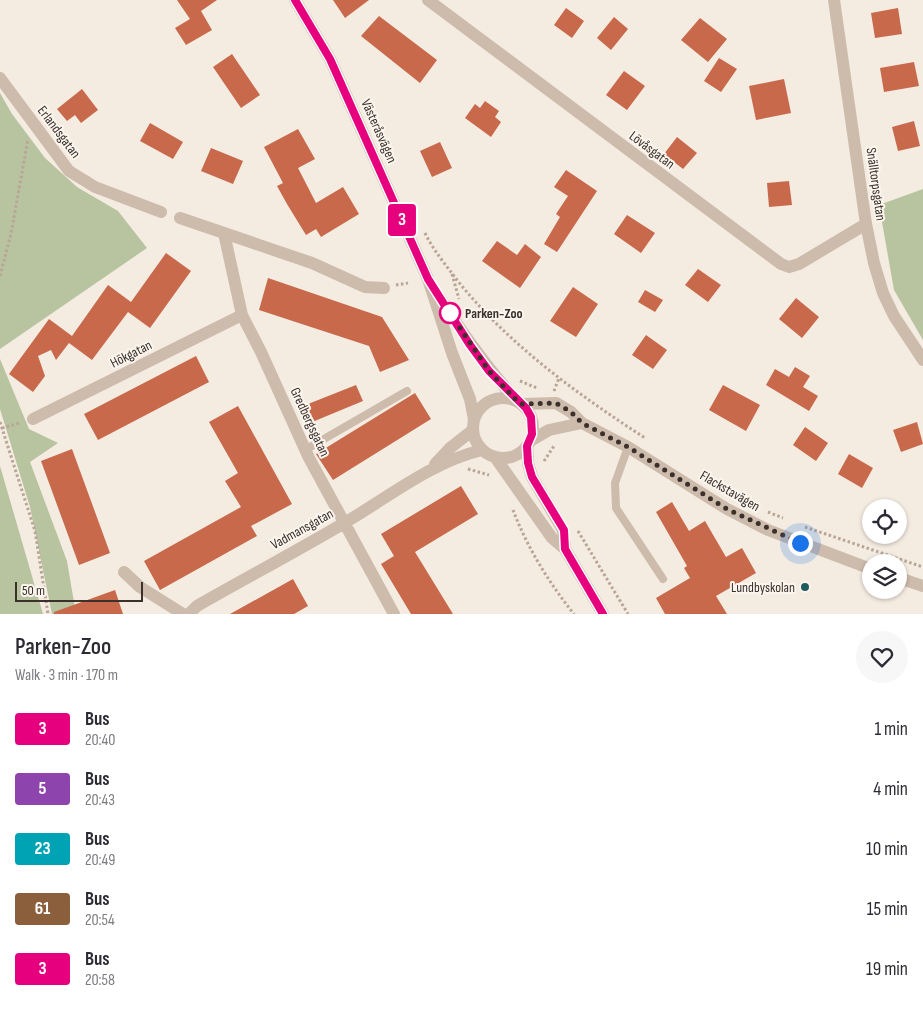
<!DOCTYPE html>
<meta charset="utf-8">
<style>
body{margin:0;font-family:"Sofia Sans Condensed",sans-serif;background:#f7f7f7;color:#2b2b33;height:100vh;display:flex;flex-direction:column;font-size:19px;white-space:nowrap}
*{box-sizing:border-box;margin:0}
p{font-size:16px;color:#7c7c81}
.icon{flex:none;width:28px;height:28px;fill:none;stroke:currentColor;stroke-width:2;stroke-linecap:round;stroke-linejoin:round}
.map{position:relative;height:614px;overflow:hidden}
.drawer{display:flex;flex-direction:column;background:#fff;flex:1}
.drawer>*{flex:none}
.badge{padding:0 10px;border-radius:4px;font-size:18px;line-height:32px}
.tools{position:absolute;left:862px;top:499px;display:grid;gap:10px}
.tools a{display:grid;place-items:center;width:45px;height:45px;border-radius:50%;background:#fff;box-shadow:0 1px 4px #0004;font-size:25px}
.scale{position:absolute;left:15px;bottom:12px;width:128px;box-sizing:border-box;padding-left:5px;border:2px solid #3b302b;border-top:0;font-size:14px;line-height:18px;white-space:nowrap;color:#3b302b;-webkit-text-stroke:4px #fbf5ee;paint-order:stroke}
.you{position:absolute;width:25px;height:25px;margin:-12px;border:4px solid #fff;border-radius:50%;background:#1a73e8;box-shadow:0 0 0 8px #1a73e833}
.map>.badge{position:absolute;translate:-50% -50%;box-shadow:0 0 0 2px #fff}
.round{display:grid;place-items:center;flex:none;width:52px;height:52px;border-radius:26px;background:#f7f7f7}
.summary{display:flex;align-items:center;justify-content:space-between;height:85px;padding:0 15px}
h1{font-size:24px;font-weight:600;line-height:38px}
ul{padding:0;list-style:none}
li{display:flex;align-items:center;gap:15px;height:60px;padding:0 15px}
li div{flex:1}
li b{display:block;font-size:19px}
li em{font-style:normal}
li .badge{min-width:55px;font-weight:700;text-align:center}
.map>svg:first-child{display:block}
.green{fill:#b8c4a0}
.building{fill:#c8694b}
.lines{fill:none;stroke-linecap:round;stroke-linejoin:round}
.path{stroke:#b9a596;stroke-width:3;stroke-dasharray:2.5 2.5;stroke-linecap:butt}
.service{stroke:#cdbbac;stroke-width:8}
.minor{stroke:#cdbbac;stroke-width:12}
.tertiary{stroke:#cdbbac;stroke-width:12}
.line-casing{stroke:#fff;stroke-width:11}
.line{stroke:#e6007e;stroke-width:8}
.walk{stroke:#3b302b;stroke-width:5;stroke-dasharray:0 9}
.stop-dot{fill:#fff;stroke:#e6007e;stroke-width:2.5}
.poi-dot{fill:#1f5a5e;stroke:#fbf5ee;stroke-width:2}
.labels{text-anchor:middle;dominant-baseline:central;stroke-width:4;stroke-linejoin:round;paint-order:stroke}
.street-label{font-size:14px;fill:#3b302b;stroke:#fbf5ee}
.stop-label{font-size:14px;font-weight:bold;fill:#3b302b;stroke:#fbf5ee;text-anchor:start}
.poi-label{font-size:14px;fill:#3b302b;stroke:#fbf5ee;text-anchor:end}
</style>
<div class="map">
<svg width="923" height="614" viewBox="0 0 923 614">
<rect width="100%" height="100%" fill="#f4ebe1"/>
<path class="green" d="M0,93l12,21 33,44 32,29 41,24 29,37 -147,101z
M923,189v151l-29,-50 -15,-85z
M0,359l29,70 29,14 -28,19 37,99 9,53h-24l-22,-107 -30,-98z
M0,466l43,148h-43z"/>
<path class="building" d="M177,0h40l-16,11 11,19 -26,15 -11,-17 15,-9z
M333,0h36l-24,18z
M566,8l18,13 -12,17 -18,-13z
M898,8l4,26 -27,4 -4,-25z
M379,16l58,44 -17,23 -59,-47z
M614,17l14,12 -17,21 -14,-12z
M700,18l27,21 -19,23 -27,-22z
M232,54l28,41 -19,13 -28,-41z
M719,58l18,11 -16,23 -17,-11z
M914,62l5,24 -35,6 -4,-24z
M624,71l21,15 -18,24 -21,-15z
M784,79l7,34 -35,7 -7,-34z
M82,89l16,21 -17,13 -6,-8 -8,6 -10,-12z
M485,101l14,10 -4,6 6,5 -10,15 -26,-19 10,-14 5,4z
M914,121l6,25 -22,5 -6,-24z
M150,123l33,19 -10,17 -33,-18z
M298,129l17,30 -17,9 18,35 27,-16 16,27 -38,23 -5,-8 -10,6 -19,-31 -10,-18 6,-3 -19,-36z
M677,137l20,16 -14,16 -19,-15z
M440,142l12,26 -20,9 -12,-26z
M211,148l32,13 -10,23 -32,-13z
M566,170l31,21 -40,61 -13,-8 16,-27 -4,-3 12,-18 -14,-9z
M789,181l3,24 -23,2 -2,-24z
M627,215l28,18 -14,20 -27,-19z
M497,241l20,14 8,-11 16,13 -21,31 -38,-27z
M166,253l25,18 -41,57 -22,-16 -36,48 -23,-17 -13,17 -5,-10 -13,6 7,20 -12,16 -24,-18 40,-55 23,17 36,-51 23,17z
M698,269l23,16 -13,17 -23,-17z
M268,278l114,39 27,43 -29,12 -11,-26 -110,-36z
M573,287l25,17 -22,33 -26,-16z
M645,290l18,10 -8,12 -17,-10z
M796,298l23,19 -17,21 -23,-19z
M646,335l21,15 -14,19 -21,-14z
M196,356l13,26 -111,58 -14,-26z
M795,367l15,9 -7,11 15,9 -9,15 -43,-26 9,-16 14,8z
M356,385l7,16 -58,24 -7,-17z
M723,385l37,20 -14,26 -37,-21z
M415,393l16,26 -98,61 -17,-26z
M238,406l54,98 -41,22 6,10 -97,54 -16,-29 97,-54 -16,-26 13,-8 -29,-51z
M917,422l6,22 -22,8 -8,-22z
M805,427l23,16 -12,18 -23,-16z
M72,449l38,104 -31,12 -38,-104z
M849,454l24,14 -11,20 -24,-14z
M461,486l17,28 -63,38 38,62h-42l-30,-50 13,-8 -13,-22z
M672,502l17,29 16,-10 21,36 16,-9 14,25 -40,23 11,18h-62l-9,-16 34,-20 -6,-10 3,-2 -31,-54z
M293,579l15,27 -14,8h-64z
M115,590l8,24h-69v-2z"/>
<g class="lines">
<path class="path" d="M425,233c8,17 21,32 32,47 52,65 119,113 188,158
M452,274l7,25
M0,276l11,-42 17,-95
M396,285l12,-2
M520,381l17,7
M554,391l5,-13
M0,422l35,109 13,83
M2,428l18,-5
M544,461l10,-15
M468,469l21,6
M513,510c14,37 36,73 61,104
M768,512l15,6
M805,527l118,40
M578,531l50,83"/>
<path class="service" d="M628,447l-13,36 1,25 47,71
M305,450l102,-59"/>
<path class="minor" d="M428,0l353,264 8,3 10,-3 67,-40
M834,0l32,224 8,39 9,30 11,23 29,44
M0,78l69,93 26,16 66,25
M180,218l132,45 53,24 19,1
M224,233l18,82 19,37 48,106 85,156
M522,404l34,-1 15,9 11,11 46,24 99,62 41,21 103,39
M33,419l209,-104
M530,441l19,-11 33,-7
M435,464l15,-16 23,-18
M124,572l16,15 43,27
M899,578l24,8
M189,614l8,-8c49,-28 100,-55 149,-84 44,-26 86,-60 136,-72"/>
<path class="tertiary" d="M295,0l35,59 98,220 24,74 18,46 4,20
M439,297c24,37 48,71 78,104
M473 428a30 30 0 1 1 60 0a30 30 0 1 1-60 0Z
M527,446l1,17 4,14 31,53 2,19
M495,457l57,81 13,11 38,65"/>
</g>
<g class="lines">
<defs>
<path id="line" d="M295,0l35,59 98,220 42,66 19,26 37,37 5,9 1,17 -5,12 1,17 4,14 32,53 1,19 38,65"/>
</defs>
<use href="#line" class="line-casing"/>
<use href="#line" class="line"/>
<path class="walk" d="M450,313l39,58 28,30 5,3 34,-1 15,9 11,11 46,24 99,62 73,34"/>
</g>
<circle class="stop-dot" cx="450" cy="313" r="10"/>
<circle class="poi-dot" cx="805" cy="587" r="5"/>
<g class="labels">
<g class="street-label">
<text transform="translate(379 131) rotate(66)">Västeråsvägen</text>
<text transform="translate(59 132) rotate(53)">Erlandsgatan</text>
<text transform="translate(652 150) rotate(37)">Lövåsgatan</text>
<text transform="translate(876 184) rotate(82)">Snälltorpsgatan</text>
<text transform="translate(131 354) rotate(-27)">Hökgatan</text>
<text transform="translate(310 422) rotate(65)">Gredbergsgatan</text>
<text transform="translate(730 491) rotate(30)">Flackstavägen</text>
<text transform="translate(302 529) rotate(-29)">Vadmansgatan</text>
</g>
<g class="stop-label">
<text x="465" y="313">Parken-Zoo</text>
</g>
<g class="poi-label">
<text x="795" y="587">Lundbyskolan</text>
</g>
</g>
</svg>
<div class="tools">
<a><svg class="icon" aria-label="locate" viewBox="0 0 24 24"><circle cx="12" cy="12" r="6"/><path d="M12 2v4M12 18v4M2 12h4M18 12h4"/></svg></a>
<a><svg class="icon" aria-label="layers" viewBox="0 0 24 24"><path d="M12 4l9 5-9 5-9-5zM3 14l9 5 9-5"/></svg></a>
</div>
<div class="scale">50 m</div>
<div class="you" style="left:800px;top:543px"></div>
<b class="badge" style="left:402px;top:220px;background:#e6007e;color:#fff">3</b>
</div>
<section class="drawer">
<div class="summary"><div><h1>Parken-Zoo</h1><p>Walk · 3 min · 170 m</p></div><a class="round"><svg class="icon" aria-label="heart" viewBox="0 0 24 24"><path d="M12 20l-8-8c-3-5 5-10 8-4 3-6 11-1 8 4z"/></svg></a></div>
<ul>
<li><span class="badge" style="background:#e6007e;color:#fff">3</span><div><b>Bus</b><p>20:40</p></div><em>1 min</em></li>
<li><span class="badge" style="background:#8e44ad;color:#fff">5</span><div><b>Bus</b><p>20:43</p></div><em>4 min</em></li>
<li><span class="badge" style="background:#00a3b4;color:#fff">23</span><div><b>Bus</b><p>20:49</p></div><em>10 min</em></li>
<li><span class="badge" style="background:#8b5e3c;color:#fff">61</span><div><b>Bus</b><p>20:54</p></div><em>15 min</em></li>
<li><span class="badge" style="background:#e6007e;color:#fff">3</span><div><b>Bus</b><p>20:58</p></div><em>19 min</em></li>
</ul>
</section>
